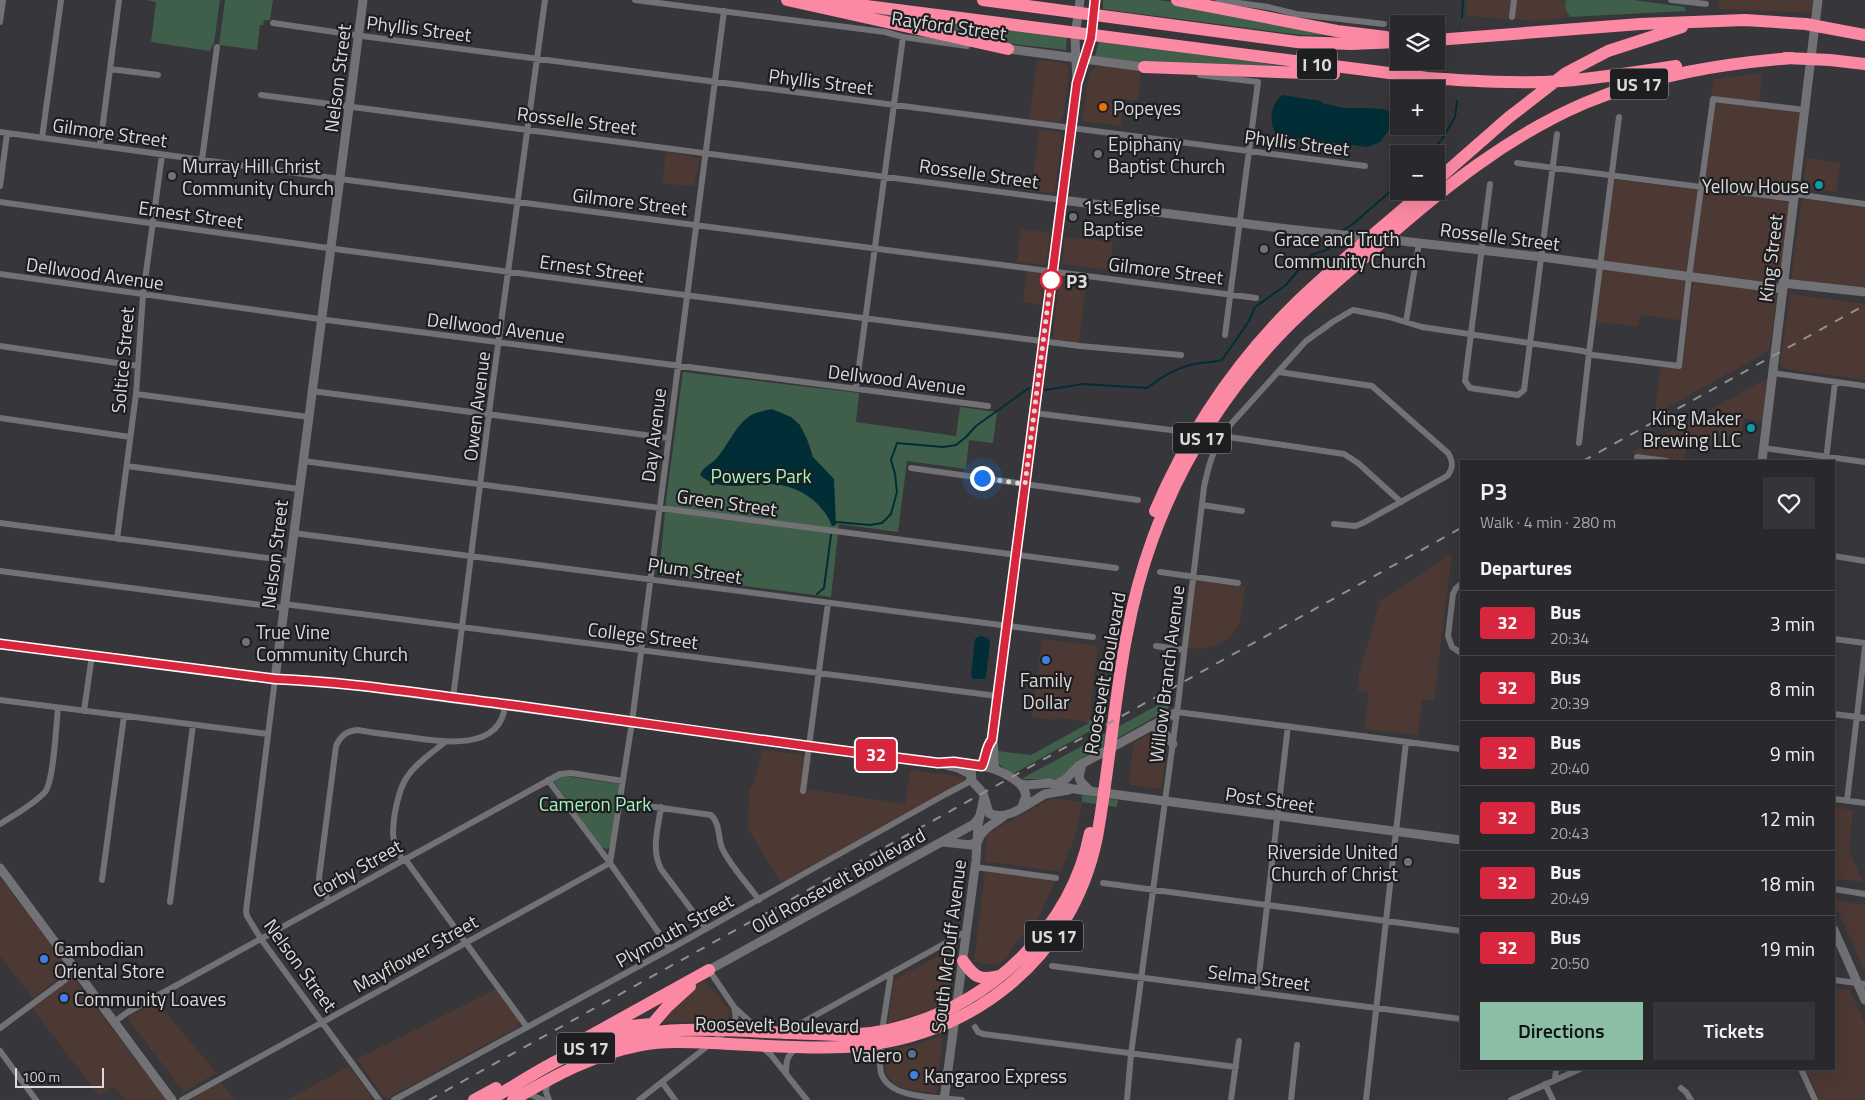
<!DOCTYPE html>
<meta charset="utf-8">
<style>
body{margin:0;font-family:"Titillium Web",sans-serif;background:#353438;color:#f1f3f6;height:100vh;display:flex;flex-direction:column;font-size:19px;white-space:nowrap}
*{box-sizing:border-box;margin:0}
p{font-size:16px;color:#a5a6a9}
.icon{flex:none;width:28px;height:28px;fill:none;stroke:currentColor;stroke-width:2;stroke-linecap:round;stroke-linejoin:round}
.map{position:relative;flex:1;overflow:hidden}
.side{position:absolute;left:1460px;top:460px;width:375px;height:610px;display:flex;flex-direction:column;background:#29282c;border-radius:0px;box-shadow:0 5px 20px #0002,0 0 0 1px #454448}
.side>*{flex:none}
.badge{padding:0 10px;border-radius:4px;font-size:18px;line-height:32px}
.controls{position:absolute;left:1390px;top:15px;display:grid;gap:10px}
.controls a{display:grid;place-items:center;width:55px;height:55px;border-radius:0px;background:#29282c;box-shadow:0 5px 20px #0002,0 0 0 1px #454448;font-size:25px}
.scale{position:absolute;left:15px;bottom:12px;width:89px;box-sizing:border-box;padding-left:5px;border:2px solid #dad9dc;border-top:0;font-size:14px;line-height:18px;white-space:nowrap;color:#dad9dc;-webkit-text-stroke:4px #1e1e20;paint-order:stroke}
.you{position:absolute;width:25px;height:25px;margin:-12px;border:4px solid #fff;border-radius:50%;background:#1a73e8;box-shadow:0 0 0 8px #1a73e833}
.map>.badge{position:absolute;translate:-50% -50%;box-shadow:0 0 0 2px #fff}
h2{padding:0 20px;font-size:19px;line-height:45px}
.round{display:grid;place-items:center;flex:none;width:52px;height:52px;border-radius:0px;background:#353438}
.headline{display:flex;align-items:center;justify-content:space-between;height:85px;padding:0 20px}
h1{font-size:24px;font-weight:600;line-height:38px}
.cta{display:flex;gap:10px;margin-top:auto;padding:10px 20px}
.cta a{flex:1;height:58px;border-radius:0px;background:#8abfa5;color:#111;font-size:20px;font-weight:600;line-height:58px;text-align:center}
.cta a+a{background:#353438;color:#f1f3f6}
ul{padding:0;list-style:none}
li{display:flex;align-items:center;gap:15px;height:65px;padding:0 20px;border-top:1px solid #454448}
li div{flex:1}
li b{display:block;font-size:19px}
li em{font-style:normal}
li .badge{min-width:55px;font-weight:700;text-align:center}
.map>svg:first-child{display:block}
.commercial{fill:#4d3933}
.green{fill:#3f5f4a}
.water{fill:#012e36}
.lines{fill:none;stroke-linecap:round;stroke-linejoin:round}
.stream{stroke:#012e36;stroke-width:2}
.street{stroke:#727176;stroke-width:6}
.secondary{stroke:#727176;stroke-width:9}
.highway{stroke:#fc89a3;stroke-width:12}
.rail{stroke:#908f92;stroke-width:2;stroke-dasharray:9 9;stroke-linecap:butt}
.line-casing{stroke:#fff;stroke-width:11}
.line{stroke:#d7263d;stroke-width:8}
.walk{stroke:#dad9dc;stroke-width:5;stroke-dasharray:0 9}
.food-dot{fill:#e8710a;stroke:#1e1e20;stroke-width:2}
.worship-dot{fill:#6b7280;stroke:#1e1e20;stroke-width:2}
.culture-dot{fill:#0f9aa8;stroke:#1e1e20;stroke-width:2}
.stop-dot{fill:#fff;stroke:#d7263d;stroke-width:2.5}
.shop-dot{fill:#3f7fe0;stroke:#1e1e20;stroke-width:2}
.service-dot{fill:#5c6f8a;stroke:#1e1e20;stroke-width:2}
.labels{text-anchor:middle;dominant-baseline:central;stroke-width:4.5;stroke-linejoin:round;paint-order:stroke}
.shield{fill:#1e1e20;stroke:#a2a1a4;stroke-width:1}
.shield-label{font-size:18px;font-weight:bold;fill:#dad9dc}
.street-label{font-size:19px;fill:#dad9dc;stroke:#1e1e20}
.poi-label{font-size:19px;fill:#dad9dc;stroke:#1e1e20;text-anchor:start}
.stop-label{font-size:19px;font-weight:bold;fill:#dad9dc;stroke:#1e1e20;text-anchor:start}
.park-label{font-size:19px;fill:#a3f5bf;stroke:#1e1e20}
</style>
<div class="map">
<svg width="1865" height="1100" viewBox="0 0 1865 1100">
<rect width="100%" height="100%" fill="#37363a"/>
<path class="commercial" d="M1467,0h99l-1,8 5,9 -34,4 -70,-5z
M1718,0h96l-1,13 -93,-4z
M1037,60l25,3 5,3 2,3 -5,46 -2,4 -5,4 -28,-4z
M1098,65l43,6 -3,29 -14,-1 -3,27 -39,-5 7,-48z
M1762,73l-3,29 -48,-6 3,-17z
M1718,101l82,12 -11,82h-16l-68,-9 -1,-3 10,-78z
M1039,130l21,2 2,4 -7,54 -3,3 -21,-2z
M666,152l34,6 -6,29 -32,-4z
M1807,158l33,5 -4,29 -33,-5z
M1617,180l79,10 2,2 -11,79 -3,2 -77,-10 -3,-4 9,-76z
M1707,191l80,11 2,2 -10,78 -2,3 -82,-11 -3,-3 10,-77z
M1802,199l63,9v79l-74,-7z
M1021,229l29,4 -4,31 -2,1 -27,-3z
M1065,237l48,5 -3,28 -48,-6z
M1606,269l78,10 1,2 -4,39 -41,-5 -2,11 -42,-4 6,-51z
M1027,270l18,4 -4,31 -18,-3z
M1063,275l24,4 -8,64 -22,-3 -4,-3 7,-60z
M1696,282l77,9 4,4 -8,56 -114,63 5,-47 21,2 11,-83z
M1790,294l75,10v76l-79,-11 -3,-2 -3,-4z
M1768,378l-5,44 -19,-3 -3,20 -23,-3 -1,6 -30,-4 -3,22 -53,-7z
M1452,553l-18,147h-12l-4,35 -54,-6 5,-37 -11,-1 1,-18 21,-72z
M1196,579l49,7 -5,37 -8,12 -15,10 -15,4 -15,-1z
M1042,639l56,7 -9,77 -12,-3 -20,-2 -1,2 -24,-3z
M1153,732l5,1 6,6 3,8 -6,42 -32,-4 4,-42z
M762,750l36,4 14,4 -5,31 98,15 5,-34 54,7v4l-183,102 -33,-54 1,-43 4,1z
M1051,798l31,4 -6,31 -15,39 -76,-11 2,-27z
M1834,807l19,3 -4,40 14,32 -29,-3z
M985,872l70,9 -16,36 -30,34 -2,7 -10,7 -23,-3z
M0,877l70,92 -37,29 -33,-42z
M1834,900l31,5v67l-31,-70z
M955,947l-7,55 -27,11 -33,10 6,-43z
M73,978l94,122h-42l-11,-13 -15,9 -67,-88z
M704,981l25,28 -1,14 -69,-2 30,-31z
M1834,988l16,2 15,34v76h-45l-15,-31h29z
M496,989l22,29 1,6 -3,4 -128,70 -5,-2 -26,-37z
M157,1001l59,72 -32,19 -57,-74z
M939,1036l4,2 -7,55 -18,-2 -15,-3 -11,-5 -6,-11v-21l28,-6z
M349,1066l25,34h-87z
M221,1082l14,18h-45z"/>
<path class="green" d="M147,0h73l-6,43 -4,8 -59,-9 5,-40z
M225,0h48l-3,20h-6l-1,5h-3l-3,25 -38,-5z
M1103,0h55l32,4 163,32 -53,-1 -197,-26z
M1566,0h67l52,7 1,4 -116,6 -5,-9z
M855,9l212,26 -1,15 -62,-7z
M1099,40l184,26 -142,-4 -46,-6z
M683,372l176,21 -3,29 100,14 4,-29 37,5 -4,31 -24,-3 -3,29 -59,-8 -9,71 -59,-8 -8,73 -172,-22 7,-74z
M1173,697l-1,8 -2,-1 -3,6 -83,47 -11,7 -6,9 -8,6h-38z
M1089,720l10,3v3l-88,49 -14,-13 1,-11 33,4 58,-32z
M565,776l55,8 -10,63 -3,2 -6,-2 -47,-65 1,-3z
M1082,795l36,5 -1,7 -35,-5z"/>
<path class="water" d="M1282,95l39,6 1,2c9,2 19,5 28,5 14,1 30,-2 43,5l2,9 -15,20 -12,5 -87,-11 -6,-4c-7,-11 -3,-29 7,-37z
M772,409l19,8 9,8 7,14 6,18 21,22 2,46 -4,1c-9,-24 -34,-41 -61,-42 -24,-1 -51,9 -71,-9 3,-8 10,-10 16,-16 10,-11 20,-33 31,-41 7,-6 16,-7 25,-9z
M980,636l8,2 2,5 -4,33 -1,3h-12l-2,-3 4,-37z"/>
<g class="lines">
<path class="stream" d="M1462,17l1,-17
M1430,154l12,-15 13,-22 2,-16
M1342,231l12,-8 45,-39
M1045,390l38,-6 64,4c14,-10 26,-19 43,-23 10,-3 21,-2 32,-5l27,-39 6,-14 31,-22 25,-30 18,-6 4,-7
M836,522l34,3 12,-2 9,-9 6,-22 -2,-18 -4,-14 6,-17 46,4 13,-2 10,-8 10,-11 53,-38
M817,594l7,-6 7,-53"/>
<path class="street" d="M635,0l250,32 18,5 64,9
M1218,0l50,7 28,7 88,10
M1671,0l35,4
M1512,17l2,-17
M0,22l3,-22
M273,23l89,13 1003,130
M110,69l48,6
M1200,75l58,7 -33,253
M261,95l801,105
M0,132l340,47 916,119
M42,138l19,-138
M100,146l19,-146
M202,160l15,-113
M1517,163l277,36
M1490,184l-25,197 5,7 48,7 6,-5 33,-256
M0,186l7,-52
M1795,194l70,10
M0,202l335,47 357,47 388,50 101,9
M0,274l327,46 661,86
M1406,322l13,-79
M0,346l138,20
M1279,372l93,14 76,67c5,8 6,15 -1,23l-84,47 -8,3 -21,-2
M1773,373l92,13
M856,389l47,-352
M312,391l356,47
M136,394l173,23
M1034,413l145,18
M0,418l130,19
M1222,436l122,18 14,9 43,39
M1579,443l10,-90 30,-236
M1763,448l102,14
M1637,457l30,4
M1826,460l9,-78
M303,461l813,107
M127,466l172,23
M911,468l227,32
M1202,505l40,6
M0,523l290,38
M293,533l800,104
M117,539l19,-145 7,-99 19,-140
M1834,556l31,5
M0,571l284,37
M1160,572l78,11
M1461,584l-5,4 -3,6 -5,42 4,11 9,6
M284,604l713,92
M1834,639l31,4
M1156,646l28,4
M275,679l-29,232 1,5 14,23 118,161
M453,698l40,-316 52,-382
M0,700l268,34
M84,711l8,-56
M1177,712l284,37
M1834,714l31,4
M548,780l62,83 60,86
M803,791l25,-188
M1834,799l31,4
M1847,801l18,-154
M620,802l91,13c9,8 7,23 11,33 9,19 25,35 37,52
M661,807c-3,21 -10,43 0,62l45,60
M0,824c14,-9 33,-19 45,-32 9,-11 11,-67 13,-84
M405,859l122,168
M402,860c-3,-8 -9,-17 -9,-26 0,-16 5,-44 14,-57 9,-14 25,-24 38,-35
M610,863l22,-141 92,-711
M975,867l81,11
M102,880l22,-164
M1103,883l358,48
M1834,889l31,5
M329,901l-9,-16 -1,-7 17,-132c5,-11 11,-15 22,-16 16,3 33,5 50,7 33,5 93,15 97,-32
M170,902l23,-177
M1052,966l409,53
M709,970l25,37 25,23
M1834,980l31,4
M1257,992l31,-266
M114,1022l14,-10 432,-238 11,-1 52,8
M975,1027l3,5 5,2 253,33
M0,1028l77,-57
M789,1030l178,-99
M882,1031l9,-58
M880,1041c0,10 -1,22 1,32 8,27 58,24 81,27
M762,1047l9,8 36,45
M0,1051l36,49
M1801,1069l14,31
M786,1073c0,-11 1,-18 10,-24
M1555,1080l1,-11
M547,1082l-1,10 3,8
M662,1082l13,18
M1545,1084l8,16
M1681,1088l5,4 5,8
M527,1093l16,7
M182,1100l428,-237
M394,1100l276,-151 276,-155 21,-11 4,-7
M639,1100l89,-70c8,-8 9,-12 6,-23
M1127,1100l4,-46 46,-342 27,-225c6,-29 10,-39 27,-63l75,-83 28,-20 19,-11 36,7 33,10 161,24 10,4 86,11 10,-89 24,-178 92,11
M1231,1100l8,-59
M1291,1100l6,-55
M1366,1100l40,-358
M1511,1100l69,-31"/>
<path class="secondary" d="M1008,49l136,18
M1078,80l13,-42 4,-38
M1062,200l226,29 83,9
M1384,239l158,18 241,32
M1783,283l82,9
M1762,461l56,-461
M0,644l275,35 43,2c207,26 413,56 620,82l20,5 12,6
M275,679l88,-679
M1150,726l13,5 10,13
M951,762l28,4
M1082,764l-3,13 2,5 9,9
M996,770c-5,-10 0,-21 -4,-30l80,-620 5,-37 -2,-46 5,-37
M1020,784l7,1 23,-2 24,6 387,51
M1057,784l10,-6 11,-12 99,-54
M1022,807l4,-12c-1,-4 -3,-8 -6,-11 -9,-8 -37,-24 -49,-15l1,12 11,12 6,20c17,10 41,-11 56,-19l24,-4
M978,840c6,-13 16,-16 26,-24
M943,842l28,3 7,-4
M0,868l172,232
M1834,930l31,70
M709,970l265,-146 6,-8
M944,1100l32,-240 2,-35 6,-28"/>
<path class="highway" d="M787,0l221,49
M820,0l608,78c44,3 89,6 134,3 38,-3 76,-9 114,-15
M983,0l314,42 54,2 48,-2
M1177,0l160,31 49,6
M1436,40l204,-16 105,-4 61,4 59,11
M1785,58l45,2 35,4
M1144,67l190,7
M1436,181l72,-63 58,-45 42,-22 74,-24
M1155,511c33,-77 80,-148 140,-207 41,-40 86,-75 129,-113
M963,961c11,16 17,20 36,15
M611,1028l40,-4
M643,1035l24,-28 23,-21
M570,1047l139,-77
M474,1100l22,-12
M490,1100c33,-19 67,-43 104,-55 51,-18 102,-16 155,-14 30,2 61,3 91,4 20,-1 41,-2 60,-8 92,-25 171,-99 190,-194
M513,1100c41,-24 81,-46 128,-55 23,-4 47,-3 71,-2 44,2 89,6 132,4 125,-6 228,-87 253,-210 18,-101 20,-202 56,-299 29,-79 76,-152 135,-212 30,-30 63,-56 94,-84 61,-54 128,-107 203,-139 66,-28 135,-39 207,-45"/>
<path class="rail" d="M1583,461l282,-156
M429,1100l1032,-572"/>
</g>
<g class="lines">
<defs>
<path id="line" d="M0,644l275,35c74,3 148,15 221,24 148,20 294,42 442,60l16,-1 28,4c4,-8 4,-20 10,-26l85,-657 14,-45 4,-38"/>
</defs>
<use href="#line" class="line-casing"/>
<use href="#line" class="line"/>
<path class="walk" d="M982,478l43,6 26,-204"/>
</g>
<circle class="food-dot" cx="1103" cy="107" r="5"/>
<g class="worship-dot">
<circle cx="1098" cy="154" r="5"/>
<circle cx="172" cy="176" r="5"/>
<circle cx="1073" cy="217" r="5"/>
<circle cx="1264" cy="249" r="5"/>
<circle cx="246" cy="642" r="5"/>
<circle cx="1408" cy="862" r="5"/>
</g>
<g class="culture-dot">
<circle cx="1819" cy="185" r="5"/>
<circle cx="1751" cy="428" r="5"/>
</g>
<circle class="stop-dot" cx="1051" cy="280" r="10"/>
<g class="shop-dot">
<circle cx="1046" cy="660" r="5"/>
<circle cx="44" cy="959" r="5"/>
<circle cx="64" cy="998" r="5"/>
<circle cx="914" cy="1075" r="5"/>
</g>
<circle class="service-dot" cx="912" cy="1054" r="5"/>
<g class="labels">
<g class="shield">
<rect x="1297" y="48.5" width="40" height="31" rx="4"/>
<rect x="1610" y="68.5" width="58" height="31" rx="4"/>
<rect x="1173" y="422.5" width="58" height="31" rx="4"/>
<rect x="1025" y="920.5" width="58" height="31" rx="4"/>
<rect x="557" y="1032.5" width="58" height="31" rx="4"/>
</g>
<g class="shield-label">
<text x="1317" y="64">I 10</text>
<text x="1639" y="84">US 17</text>
<text x="1202" y="438">US 17</text>
<text x="1054" y="936">US 17</text>
<text x="586" y="1048">US 17</text>
</g>
<g class="street-label">
<text transform="translate(949 25) rotate(8)">Rayford Street</text>
<text transform="translate(419 28) rotate(7)">Phyllis Street</text>
<text transform="translate(337 78) rotate(-83)">Nelson Street</text>
<text transform="translate(821 81) rotate(7)">Phyllis Street</text>
<text transform="translate(577 120) rotate(7)">Rosselle Street</text>
<text transform="translate(110 132) rotate(8)">Gilmore Street</text>
<text transform="translate(1297 142) rotate(7)">Phyllis Street</text>
<text transform="translate(979 173) rotate(8)">Rosselle Street</text>
<text transform="translate(630 201) rotate(7)">Gilmore Street</text>
<text transform="translate(191 214) rotate(8)">Ernest Street</text>
<text transform="translate(1500 236) rotate(7)">Rosselle Street</text>
<text transform="translate(1770 258) rotate(-83)">King Street</text>
<text transform="translate(592 268) rotate(8)">Ernest Street</text>
<text transform="translate(1166 270) rotate(7)">Gilmore Street</text>
<text transform="translate(95 273) rotate(8)">Dellwood Avenue</text>
<text transform="translate(496 327) rotate(7)">Dellwood Avenue</text>
<text transform="translate(122 360) rotate(-85)">Soltice Street</text>
<text transform="translate(897 379) rotate(7)">Dellwood Avenue</text>
<text transform="translate(476 406) rotate(-83)">Owen Avenue</text>
<text transform="translate(653 435) rotate(-83)">Day Avenue</text>
<text transform="translate(727 502) rotate(8)">Green Street</text>
<text transform="translate(274 554) rotate(-83)">Nelson Street</text>
<text transform="translate(695 570) rotate(8)">Plum Street</text>
<text transform="translate(643 635) rotate(7)">College Street</text>
<text transform="translate(1104 673) rotate(-80)">Roosevelt Boulevard</text>
<text transform="translate(1166 674) rotate(-83)">Willow Branch Avenue</text>
<text transform="translate(1270 799) rotate(8)">Post Street</text>
<text transform="translate(357 868) rotate(-29)">Corby Street</text>
<text transform="translate(838 880) rotate(-29)">Old Roosevelt Boulevard</text>
<text transform="translate(674 930) rotate(-29)">Plymouth Street</text>
<text transform="translate(948 946) rotate(-83)">South McDuff Avenue</text>
<text transform="translate(415 953) rotate(-29)">Mayflower Street</text>
<text transform="translate(301 965) rotate(54)">Nelson Street</text>
<text transform="translate(1259 977) rotate(7)">Selma Street</text>
<text transform="translate(777 1024) rotate(1)">Roosevelt Boulevard</text>
</g>
<g class="poi-label">
<text x="1113" y="107">Popeyes</text>
<text x="1108" y="143">Epiphany<tspan x="1108" dy="22">Baptist Church</tspan></text>
<text x="182" y="165">Murray Hill Christ<tspan x="182" dy="22">Community Church</tspan></text>
<text x="1809" y="185" text-anchor="end">Yellow House</text>
<text x="1083" y="206">1st Eglise<tspan x="1083" dy="22">Baptise</tspan></text>
<text x="1274" y="238">Grace and Truth<tspan x="1274" dy="22">Community Church</tspan></text>
<text x="1741" y="417" text-anchor="end">King Maker<tspan x="1741" dy="22">Brewing LLC</tspan></text>
<text x="256" y="631">True Vine<tspan x="256" dy="22">Community Church</tspan></text>
<text x="1046" y="679" text-anchor="middle">Family<tspan x="1046" dy="22">Dollar</tspan></text>
<text x="1398" y="851" text-anchor="end">Riverside United<tspan x="1398" dy="22">Church of Christ</tspan></text>
<text x="54" y="948">Cambodian<tspan x="54" dy="22">Oriental Store</tspan></text>
<text x="74" y="998">Community Loaves</text>
<text x="902" y="1054" text-anchor="end">Valero</text>
<text x="924" y="1075">Kangaroo Express</text>
</g>
<g class="stop-label">
<text x="1066" y="280">P3</text>
</g>
<g class="park-label">
<text x="761" y="475">Powers Park</text>
<text x="595" y="803">Cameron Park</text>
</g>
</g>
</svg>
<div class="controls">
<a><svg class="icon" aria-label="layers" viewBox="0 0 24 24"><path d="M12 4l9 5-9 5-9-5zM3 14l9 5 9-5"/></svg></a>
<a>+</a>
<a>−</a>
</div>
<div class="scale">100 m</div>
<div class="you" style="left:982px;top:478px"></div>
<b class="badge" style="left:876px;top:755px;background:#d7263d;color:#fff">32</b>
<section class="side">
<div class="headline"><div><h1>P3</h1><p>Walk · 4 min · 280 m</p></div><a class="round"><svg class="icon" aria-label="heart" viewBox="0 0 24 24"><path d="M12 20l-8-8c-3-5 5-10 8-4 3-6 11-1 8 4z"/></svg></a></div>
<h2>Departures</h2>
<ul>
<li><span class="badge" style="background:#d7263d;color:#fff">32</span><div><b>Bus</b><p>20:34</p></div><em>3 min</em></li>
<li><span class="badge" style="background:#d7263d;color:#fff">32</span><div><b>Bus</b><p>20:39</p></div><em>8 min</em></li>
<li><span class="badge" style="background:#d7263d;color:#fff">32</span><div><b>Bus</b><p>20:40</p></div><em>9 min</em></li>
<li><span class="badge" style="background:#d7263d;color:#fff">32</span><div><b>Bus</b><p>20:43</p></div><em>12 min</em></li>
<li><span class="badge" style="background:#d7263d;color:#fff">32</span><div><b>Bus</b><p>20:49</p></div><em>18 min</em></li>
<li><span class="badge" style="background:#d7263d;color:#fff">32</span><div><b>Bus</b><p>20:50</p></div><em>19 min</em></li>
</ul>
<div class="cta"><a>Directions</a><a>Tickets</a></div>
</section>
</div>
